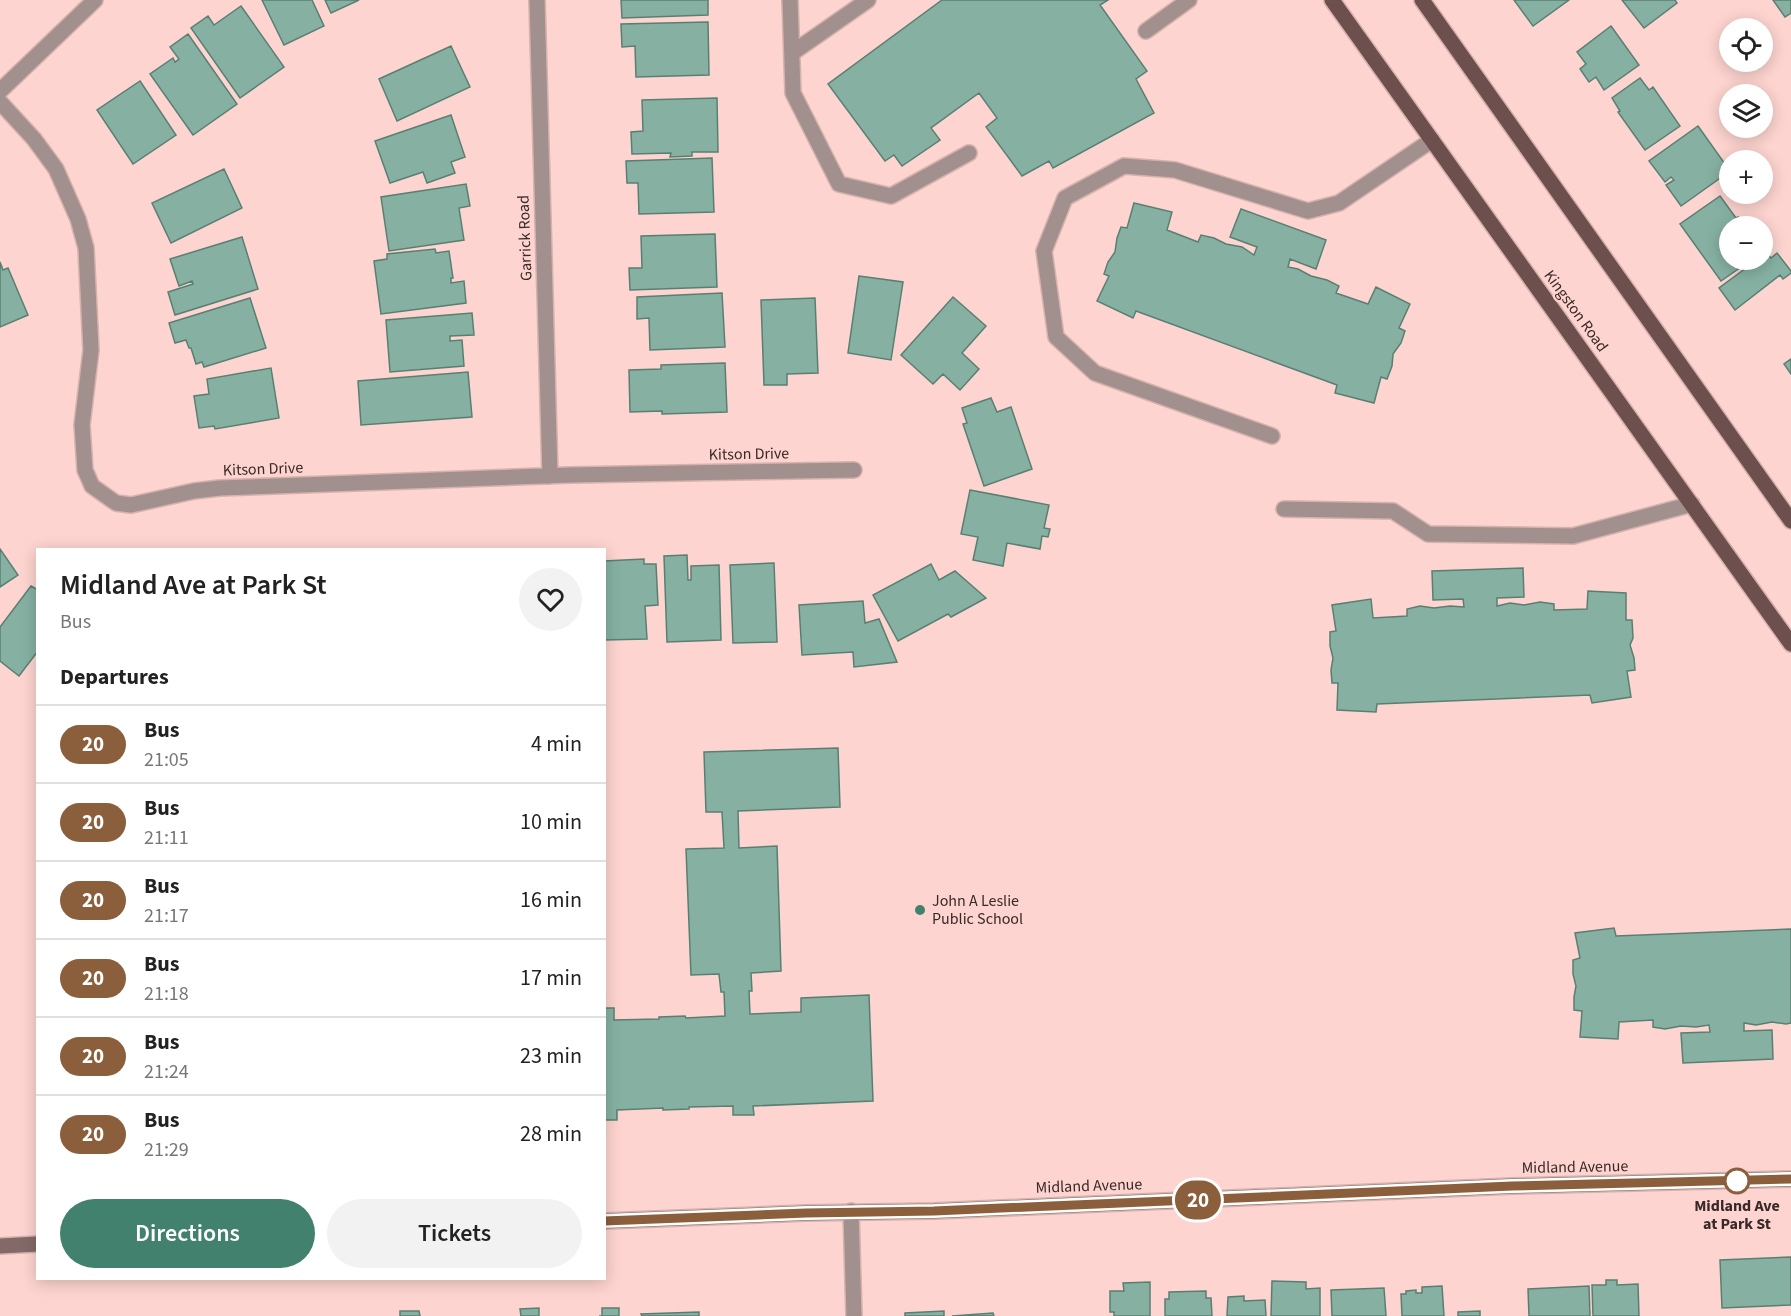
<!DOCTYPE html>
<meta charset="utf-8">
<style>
body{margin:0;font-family:"Source Sans 3",sans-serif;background:#f2f2f2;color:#222;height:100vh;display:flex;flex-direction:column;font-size:22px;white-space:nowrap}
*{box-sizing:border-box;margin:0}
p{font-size:20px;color:#767676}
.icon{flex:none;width:33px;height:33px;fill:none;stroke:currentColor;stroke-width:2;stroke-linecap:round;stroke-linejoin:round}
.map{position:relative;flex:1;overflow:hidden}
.sheet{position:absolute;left:36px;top:548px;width:570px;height:732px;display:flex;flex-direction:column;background:#fff;border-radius:0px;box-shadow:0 3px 15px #0003}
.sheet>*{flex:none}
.badge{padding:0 12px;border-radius:20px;font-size:21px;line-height:39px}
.fabs{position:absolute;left:1719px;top:18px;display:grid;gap:12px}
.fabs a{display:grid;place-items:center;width:54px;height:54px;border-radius:50%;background:#fff;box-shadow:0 3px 15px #0003;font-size:30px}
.map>.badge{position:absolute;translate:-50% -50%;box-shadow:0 0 0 3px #fff}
h2{padding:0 24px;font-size:22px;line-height:54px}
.round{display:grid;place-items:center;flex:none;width:63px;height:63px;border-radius:32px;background:#f2f2f2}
.headline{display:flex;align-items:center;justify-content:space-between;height:102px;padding:0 24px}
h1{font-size:28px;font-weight:600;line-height:45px}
.primary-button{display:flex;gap:12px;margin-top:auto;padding:12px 24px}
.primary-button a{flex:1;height:69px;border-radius:36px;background:#42816e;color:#fff;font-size:24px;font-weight:600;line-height:69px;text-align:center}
.primary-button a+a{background:#f2f2f2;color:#222}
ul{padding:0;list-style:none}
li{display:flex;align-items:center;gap:18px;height:78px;padding:0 24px;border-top:2px solid #e0e0e0}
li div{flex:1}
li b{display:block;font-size:22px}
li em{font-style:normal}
li .badge{min-width:66px;font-weight:700;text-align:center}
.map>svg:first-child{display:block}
.building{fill:#86b1a2;stroke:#597f73;stroke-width:1.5}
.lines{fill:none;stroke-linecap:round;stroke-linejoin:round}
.service-casing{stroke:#d6b2ad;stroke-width:18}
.minor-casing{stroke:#d6b2ad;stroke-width:18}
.secondary-casing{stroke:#d6b2ad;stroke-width:18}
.primary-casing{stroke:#d6b2ad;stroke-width:18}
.service{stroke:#a1908e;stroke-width:15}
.minor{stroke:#a1908e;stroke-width:15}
.secondary{stroke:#836a68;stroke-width:15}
.primary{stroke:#6d4f4d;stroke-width:15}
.line-casing{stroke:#fff;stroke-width:14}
.line{stroke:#8b5e3c;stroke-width:9}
.poi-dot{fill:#42816e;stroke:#fdd4cf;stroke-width:2}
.stop-dot{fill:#fff;stroke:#8b5e3c;stroke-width:3}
.labels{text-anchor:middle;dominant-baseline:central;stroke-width:4.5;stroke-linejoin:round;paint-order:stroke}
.street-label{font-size:16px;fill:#382927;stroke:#fdd4cf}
.poi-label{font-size:16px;fill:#382927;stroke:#fdd4cf;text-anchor:start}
.stop-label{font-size:16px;font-weight:bold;fill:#382927;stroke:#fdd4cf}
</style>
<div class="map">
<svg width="1791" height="1316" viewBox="0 0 1791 1316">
<rect width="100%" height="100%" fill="#fdd4cf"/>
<path class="building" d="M262,0h50l12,26 -40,19z
M325,0h34l-28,13z
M621,0h87v15l-86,3z
M942,0h166l-8,5 47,66 -11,8 18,34 -101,55 -4,-7 -27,15 -36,-49 11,-9 -18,-25 -48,35 9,12 -38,26 -8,-11 -9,6 -57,-77z
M1514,0h55l-36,26z
M1622,0h53l2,3 -33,25z
M1773,0h18v13l-6,4z
M241,6l43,61 -44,31 -49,-70 17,-12 6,9z
M708,22l1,53 -73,2 -1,-31 -13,1 -1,-23z
M1611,26l28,39 -35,25 -8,-13 -7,5 -9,-13 6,-5 -9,-12z
M188,34l49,70 -44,31 -43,-61 23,-16 2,4 4,-3 -9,-12z
M451,46l19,41 -73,34 -18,-42z
M1640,78l9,12 4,-3 27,39 -35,24 -27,-38 2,-1 -8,-13z
M140,81l36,54 -43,29 -36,-54z
M717,98l1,54h-26v4l-22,1 1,-4 -39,1 -1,-22 12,-1 -1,-31z
M451,115l14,42 -14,5 4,11 -28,10 -4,-11 -33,11 -15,-42z
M1698,126l32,45 -49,35 -15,-21 8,-5 -3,-3 -6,5 -16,-21z
M712,158l2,54 -75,2 -1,-31h-11l-1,-22z
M224,169l18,39 -71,35 -19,-40z
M466,184l4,22 -11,2 5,32 -75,11 -8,-54z
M1720,196l16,22 2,-1 8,9h-16v34h21l-30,21 -41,-57z
M1134,203l38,9 -5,18 31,12 3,-7 13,3 12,6 16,3 12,8 3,-8 -27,-10 11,-28 85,31 -10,29 -26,-10 -2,8 10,2 13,7 16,4 12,6 -3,7 32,11 8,-17 34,17 -11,24 6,3 -4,12 -8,11 -1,12 -5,13 -6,-2 -7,26 -39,-10 2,-8 -201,-74 -3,7 -36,-17 12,-25 -5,-2 4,-12 7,-10 2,-14 4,-11 6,1z
M715,234l2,53 -87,3 -1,-22h13l-1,-32z
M242,237l16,52 -83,26 -7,-23 25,-8 -1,-3 -13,5 -9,-27z
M435,249l1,4 13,-2 4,27h-2v5l13,-2 2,22 -85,11 -7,-53 13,-2v-5z
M1766,252l5,6 6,-5 14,18v2l-8,6 -3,-4 -45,35 -16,-22 38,-28h5v-5z
M0,262l3,8 5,-2 20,47 -28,12z
M859,276l44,6 -12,78 -43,-7z
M722,293l3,54 -75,3 -1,-32 -12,1v-22z
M953,297l33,29 -24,27 17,16 -19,21 -17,-16 -10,10 -32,-29z
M250,298l16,50 -62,19 -2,-5 -6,2 -5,-16h-2l-3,-8 -11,3 -6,-20z
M815,298l3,75 -31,1v11h-23l-3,-85z
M472,313l2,22 -24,1v5l12,-1 2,26 -74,6 -4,-52z
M1791,359v15l-7,-10z
M725,363l2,49 -65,2v-3l-32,1 -1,-42 32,-1v-4z
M271,368l8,50 -64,11 -1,-3 -15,2 -5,-32 15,-2 -2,-15z
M468,372l4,45 -111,8 -3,-44z
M991,398l6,14 14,-5 21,62 -48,17 -21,-62 4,-1 -5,-15z
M970,490l79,15 -5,23 6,1 -2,8 -6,-1 -2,13 -33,-6 -4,23 -30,-6 5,-23 -17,-3z
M0,549l18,26 -18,12z
M687,555l1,25h3v-14l28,-1 2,75 -54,2 -3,-86z
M644,559v5h12l2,41 -13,1 2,33 -43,1v-79z
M774,563l3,79 -44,1 -3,-78z
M931,564l8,16 16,-9 31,27 -35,19 -3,-3 -50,27 -25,-46z
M1523,568l1,29 -27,1v8l13,-3 14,2 16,-3 14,2v6l33,-1 1,-18 38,2v27h6l1,18 -3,7 4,13 1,12 -8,1 4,26 -39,6 -2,-8 -213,9 -1,8 -39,-2 1,-27h-6l-1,-13 2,-12 -3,-12v-14l6,-1 -4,-26 39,-6 2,19 34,-2v-7l13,-3 14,2 16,-2 14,1 -1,-8 -30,1 -1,-29z
M31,586l7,4v61l-19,25 -19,-15v-34z
M863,601l2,22 14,-4 18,43 -43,5 -1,-15 -51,3 -3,-50z
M838,748l2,59 -102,4 1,37 38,-2 4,125 -30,2 1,18h-3l1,23 51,-2v-14l68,-3 4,106 -120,5 1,9h-21v-9l-44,1v2l-26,1v-2l-46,2v10h-13v-112h10v12l45,-1v-2l26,-1 1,2 39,-2 -1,-24h-3l-2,-18 -28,1 -5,-126 38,-1 -2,-36h-16l-2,-60z
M1614,928l2,8 175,-7v94l-5,1 -14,-2 -16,3 -12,-2v8l28,-1 1,29 -90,4 -2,-30 29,-1 -1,-7 -13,2 -15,-1 -16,3 -12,-2v-7l-34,2 -1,17 -38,-2 2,-26 -8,-1v-13l2,-11 -3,-12v-14l7,-2 -5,-25z
M1791,1257v48l-69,3 -2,-48z
M1606,1280h11v5l21,-1 1,32h-46l-1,-31h14z
M1272,1281l34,1v7l14,-1v28h-49z
M1150,1282v34h-36v-4h-4v-21h14l-1,-8z
M1442,1286l2,30h-42l-1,-22h5v-3l10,-1v3h6v-6z
M1589,1286l1,30h-61l-1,-27z
M1384,1288l2,28h-54l-1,-26z
M1206,1291v7h5l1,18h-47v-17h4v-7z
M1244,1296v5l21,-1 1,16h-39l1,-19z
M539,1308v8h-18l-1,-7z
M602,1308h17v8h-20h3z
M400,1311h19l1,5h-20z
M944,1311v5h-39v-3z
M1480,1311v5h-22v-4z
M699,1312v4h-57l-1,-2z
M993,1313l1,3h-42z"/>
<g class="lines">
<defs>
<path id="service" d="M790,0l3,93 46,91 52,12 78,-43
M1146,31l43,-31
M792,53l76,-53
M1272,436l-177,-63 -39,-36 -12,-86 21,-53 59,-32 51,4 133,41 31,-8 93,-63
M1284,509l109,2 35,23 145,2 119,-32"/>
<path id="minor" d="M537,0l13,476
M0,91l95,-91
M0,102l34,37 22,30 22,50 8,29 5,102 -9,75 3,45 7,16 24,17 15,2 63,-14 26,-3 350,-13 284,-5
M851,1211l3,105"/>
<path id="secondary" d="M604,1221l202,-8 128,-2 578,-25 279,-7
M0,1246l38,-2"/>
<path id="primary" d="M1332,0l459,644
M1422,0l369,521"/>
</defs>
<use href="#service" class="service-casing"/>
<use href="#minor" class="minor-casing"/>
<use href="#secondary" class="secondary-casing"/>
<use href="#primary" class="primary-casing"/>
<use href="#service" class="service"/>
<use href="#minor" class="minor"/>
<use href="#secondary" class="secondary"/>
<use href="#primary" class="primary"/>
</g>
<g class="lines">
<defs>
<path id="line" d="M604,1221l202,-8 128,-2 578,-25 279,-7"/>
</defs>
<use href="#line" class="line-casing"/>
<use href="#line" class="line"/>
</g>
<circle class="poi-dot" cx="920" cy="910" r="6"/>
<circle class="stop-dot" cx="1737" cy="1181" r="12"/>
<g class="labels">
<g class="street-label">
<text transform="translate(525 238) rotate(-92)">Garrick Road</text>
<text transform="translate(1576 311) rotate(54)">Kingston Road</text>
<text transform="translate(749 454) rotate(-1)">Kitson Drive</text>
<text transform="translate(263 469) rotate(-2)">Kitson Drive</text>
<text transform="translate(1575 1167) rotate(-1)">Midland Avenue</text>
<text transform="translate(1089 1186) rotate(-2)">Midland Avenue</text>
</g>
<g class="poi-label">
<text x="932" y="901">John A Leslie<tspan x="932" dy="18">Public School</tspan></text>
</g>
<g class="stop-label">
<text x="1737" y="1206">Midland Ave<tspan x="1737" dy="18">at Park St</tspan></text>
</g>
</g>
</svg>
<div class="fabs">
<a><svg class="icon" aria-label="locate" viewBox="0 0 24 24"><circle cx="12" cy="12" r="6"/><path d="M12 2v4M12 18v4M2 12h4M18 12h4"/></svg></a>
<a><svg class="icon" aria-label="layers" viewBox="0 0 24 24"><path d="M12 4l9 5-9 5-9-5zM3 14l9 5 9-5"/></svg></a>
<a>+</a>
<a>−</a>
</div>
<b class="badge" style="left:1198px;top:1200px;background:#8b5e3c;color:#fff">20</b>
<section class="sheet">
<div class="headline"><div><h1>Midland Ave at Park St</h1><p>Bus</p></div><a class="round"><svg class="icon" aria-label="heart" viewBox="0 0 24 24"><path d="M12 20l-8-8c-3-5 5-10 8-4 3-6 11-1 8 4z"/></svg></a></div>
<h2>Departures</h2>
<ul>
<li><span class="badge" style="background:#8b5e3c;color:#fff">20</span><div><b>Bus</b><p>21:05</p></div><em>4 min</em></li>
<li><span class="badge" style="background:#8b5e3c;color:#fff">20</span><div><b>Bus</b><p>21:11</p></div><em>10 min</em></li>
<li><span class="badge" style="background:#8b5e3c;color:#fff">20</span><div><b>Bus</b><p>21:17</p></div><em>16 min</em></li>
<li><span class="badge" style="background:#8b5e3c;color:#fff">20</span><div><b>Bus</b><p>21:18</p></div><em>17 min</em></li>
<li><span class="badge" style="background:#8b5e3c;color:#fff">20</span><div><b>Bus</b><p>21:24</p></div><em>23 min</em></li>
<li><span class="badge" style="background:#8b5e3c;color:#fff">20</span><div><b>Bus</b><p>21:29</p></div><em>28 min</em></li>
</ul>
<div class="primary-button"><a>Directions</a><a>Tickets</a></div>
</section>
</div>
